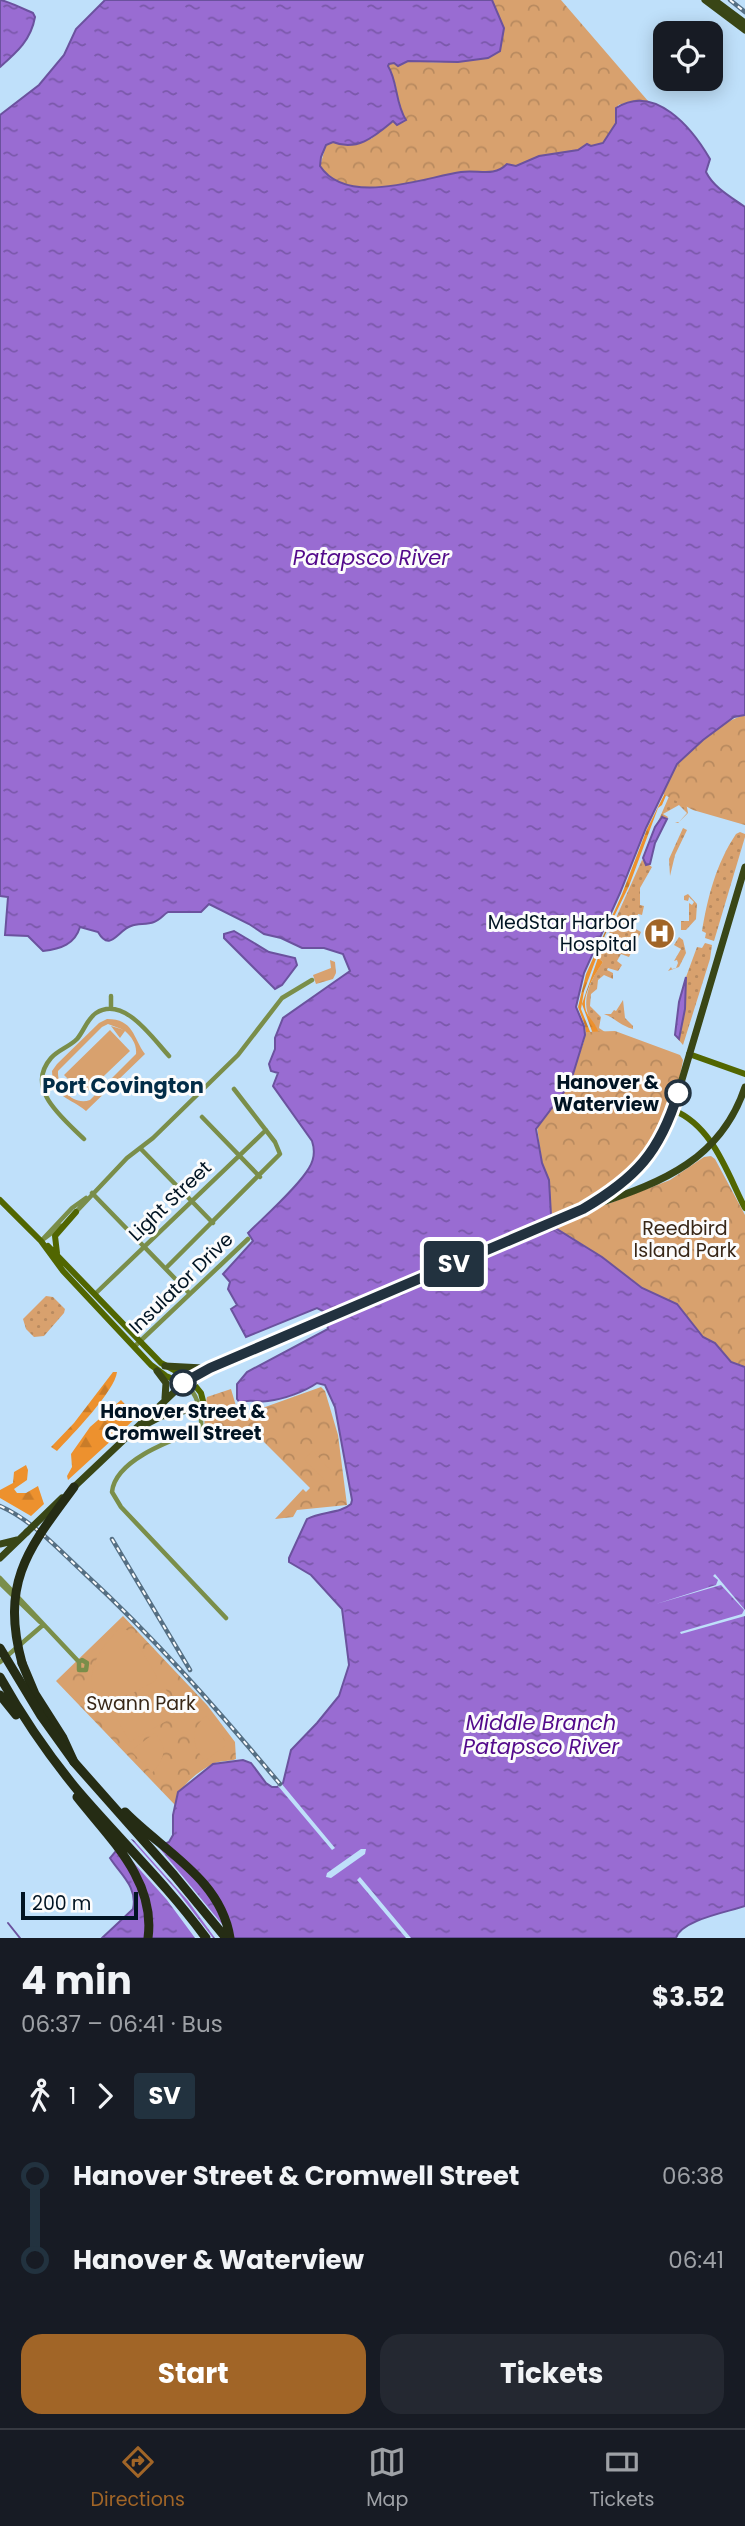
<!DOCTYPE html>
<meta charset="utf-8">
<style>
body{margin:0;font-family:Poppins,sans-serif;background:#242831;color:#f1f3f6;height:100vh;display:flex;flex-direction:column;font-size:26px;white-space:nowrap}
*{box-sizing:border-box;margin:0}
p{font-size:23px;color:#9ea1a6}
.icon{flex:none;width:38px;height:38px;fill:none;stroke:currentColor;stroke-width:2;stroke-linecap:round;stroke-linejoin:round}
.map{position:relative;height:1938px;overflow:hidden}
.sheet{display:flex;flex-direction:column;background:#171b24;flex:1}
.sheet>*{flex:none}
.badge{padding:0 14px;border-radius:5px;font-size:24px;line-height:46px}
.controls{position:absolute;left:653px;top:21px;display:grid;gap:14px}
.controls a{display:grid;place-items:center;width:70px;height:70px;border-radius:14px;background:#171b24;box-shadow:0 4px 18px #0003;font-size:35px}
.scale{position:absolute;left:21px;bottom:18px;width:117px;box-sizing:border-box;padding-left:7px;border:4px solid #011423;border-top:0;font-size:19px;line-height:24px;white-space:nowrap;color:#011423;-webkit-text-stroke:5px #fcfcfc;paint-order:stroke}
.map>.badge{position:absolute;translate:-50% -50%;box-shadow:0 0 0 4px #fff}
.legs{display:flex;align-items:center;gap:10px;height:77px;padding:0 21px;font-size:23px}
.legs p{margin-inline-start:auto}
.headline{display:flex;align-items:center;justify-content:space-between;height:119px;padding:0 21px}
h1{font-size:38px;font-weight:700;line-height:52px}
.button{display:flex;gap:14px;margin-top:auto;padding:14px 21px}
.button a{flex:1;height:80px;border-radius:21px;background:#a16527;color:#fff;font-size:28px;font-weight:700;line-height:80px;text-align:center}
.button a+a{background:#242831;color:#f1f3f6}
ul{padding:0 21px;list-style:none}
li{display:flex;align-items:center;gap:24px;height:84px;font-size:26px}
li i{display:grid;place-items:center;width:10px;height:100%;margin:0 9px;background:currentColor}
li i::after{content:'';width:18px;height:18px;margin:-9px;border:5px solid;border-radius:50%;background:#171b24}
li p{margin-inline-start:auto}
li:first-child i{background:linear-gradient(#0000 50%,currentColor 0)}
li:last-child i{background:linear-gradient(currentColor 50%,#0000 0)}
.menu{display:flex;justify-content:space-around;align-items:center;height:98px;border-top:2px solid #363941;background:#171b24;font-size:19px;color:#9ea1a6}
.menu a{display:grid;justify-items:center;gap:4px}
.menu .current{color:#a16527}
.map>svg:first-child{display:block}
.grass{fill:url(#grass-dots)}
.forest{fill:url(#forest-firs)}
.park{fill:url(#park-crowns)}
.pitch{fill:#d8a16e;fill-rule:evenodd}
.water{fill:url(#water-ripples);stroke:#6b529e;stroke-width:2}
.pier{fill:#bfe0fa;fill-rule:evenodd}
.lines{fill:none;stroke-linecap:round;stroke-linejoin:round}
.stream{stroke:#6b529e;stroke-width:2}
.street{stroke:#7a8e4a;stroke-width:4.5}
.secondary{stroke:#516601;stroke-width:6}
.primary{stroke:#394616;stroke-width:7}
.highway{stroke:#252c14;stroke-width:9}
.rail-casing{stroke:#556f83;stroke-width:4.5}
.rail{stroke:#fcfcfc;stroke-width:2;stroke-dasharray:5;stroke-linecap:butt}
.primary-bridge{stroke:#394616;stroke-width:7}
.highway-bridge{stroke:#252c14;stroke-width:9}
.line-1-casing{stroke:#fff;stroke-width:16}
.line-1{stroke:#22323f;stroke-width:10}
.stop-1-dot{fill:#fff;stroke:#22323f;stroke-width:3.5}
.labels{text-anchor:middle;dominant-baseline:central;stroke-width:6;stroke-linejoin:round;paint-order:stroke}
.poi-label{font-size:19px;fill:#011423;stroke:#fcfcfc;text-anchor:end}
.stop-label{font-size:19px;font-weight:bold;fill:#011423;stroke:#fcfcfc;text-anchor:end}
.street-label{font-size:19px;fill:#011423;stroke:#fcfcfc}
.park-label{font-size:19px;fill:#382717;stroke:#fcfcfc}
.water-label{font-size:21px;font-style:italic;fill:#530a8b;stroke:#fcfcfc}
.neighbourhood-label{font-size:21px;font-weight:bold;fill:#022d48;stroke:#fcfcfc}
</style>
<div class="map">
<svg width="745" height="1938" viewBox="0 0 745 1938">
<defs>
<pattern id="grass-dots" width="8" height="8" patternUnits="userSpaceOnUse" patternTransform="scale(1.75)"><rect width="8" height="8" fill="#d8a16e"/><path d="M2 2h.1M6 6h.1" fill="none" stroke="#b88a5f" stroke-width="1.8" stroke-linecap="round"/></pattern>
<pattern id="forest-firs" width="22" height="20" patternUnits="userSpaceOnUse" patternTransform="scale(1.75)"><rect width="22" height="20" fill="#ed912e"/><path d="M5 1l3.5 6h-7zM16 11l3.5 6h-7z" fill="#c97c29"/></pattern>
<pattern id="park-crowns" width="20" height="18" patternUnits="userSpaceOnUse" patternTransform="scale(1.75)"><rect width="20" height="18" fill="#d8a16e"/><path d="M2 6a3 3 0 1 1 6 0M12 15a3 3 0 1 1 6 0" fill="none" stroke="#b88a5f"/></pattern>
<pattern id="water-ripples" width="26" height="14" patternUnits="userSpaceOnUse" patternTransform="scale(1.75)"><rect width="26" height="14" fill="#996cd2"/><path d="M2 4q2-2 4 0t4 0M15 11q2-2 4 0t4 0" fill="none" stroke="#7a58aa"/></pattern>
</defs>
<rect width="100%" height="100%" fill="#bfe0fa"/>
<path class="grass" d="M680,771l8,42 -10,10 -3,-1h4l8,-9 -8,-8 -16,9 5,3 -1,2 -5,-1 -18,36z
M683,828l4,2 -12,25 -5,21 -1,-17z
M740,832l5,2v3l-31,104 -9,-3 1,-5 -4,-2c6,-35 14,-67 34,-97z
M642,860l10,7 -12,21v17l4,1 -2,9 -4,-1 -4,14 7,4 -12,25 -8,-3 -4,7 5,4 -4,6 -10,-3 -1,2 6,3v6l-9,-4 -6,5 -1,9 -6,5 -1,12 11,11 -2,11 6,4 -55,89 46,-94c-19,-20 -7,-45 7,-65l-5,-4z
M688,894l9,10 -1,15 -10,11h-5v-9h8v-18l3,2 2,-3 -5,-5 -1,4 -4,-1v-4z
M679,937l4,3 3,13 -7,14 -11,4 3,-4 1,2 4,-1 2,-5 -1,-3 -3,1 7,-12 -7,-4z
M705,943l7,2 -2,14 -27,86 -6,-7h2l6,-29 1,-32 11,-30 5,1z
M623,1000l2,18 8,8v3c-14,-4 -18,-11 -29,-15h7l3,-4 2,1z
M46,1296l7,1 12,12 -1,4 -20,23 -10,1 -8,-8 -3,-10z"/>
<path class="forest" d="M679,765l-17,40 -4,3 -29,78 -24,49 -21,56 -3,18 10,25 -13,40 -12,20 20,-58 -1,-10 -7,-19 8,-33 36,-80 25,-65z
M598,958l5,4c-8,12 -22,34 -17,49 4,9 12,14 13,25l-6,-2 -11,-30z
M113,1372h4c-2,19 -45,63 -60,79l-6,-4 23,-24z
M121,1400l16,17 -69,63 -1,-4 5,-9 -1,-13 19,-27z
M26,1465l2,5 -1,10 -13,9 3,4h9l12,-7 6,18 -13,12 -31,-18v-8l13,-7 1,-11z"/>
<path class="park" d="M492,0h69l87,101 -18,1 -12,3 -2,18 -13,20 -13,3 -3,-2 -9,6 -39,6 -23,10 -9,-2c-14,14 -28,5 -46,8 -39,6 -114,35 -141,-6l6,-21 7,-3 38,-3 22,-18 3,2 10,-3 -5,-8 -6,-29 -7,-17 1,-3 15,1 4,-3c19,2 78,3 91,-10l5,-23z
M745,715v110l-52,-15 -30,-16c4,-10 8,-22 14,-31 12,-17 48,-43 68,-48z
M330,960l5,2 1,11 -3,6 -17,5 -3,-9 18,-7z
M615,1031l65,24 3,5c-6,37 -21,77 -46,106 -15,16 -22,15 -29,38l62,-24 34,-23 7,-1 4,3 30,56v152l-14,-5 -16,-19 -12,-6 -26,-33 -35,-16 -55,-41 -30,-18 -6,-14 -2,-35 -7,-17 -5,-37 27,-32 20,-51 1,-11z
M321,1387l4,4 13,44 9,70 -50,5 -4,7 -18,2 28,-30 3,3 4,-4 -50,-50 -55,-2 -1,-25 3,-14 24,-8 5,17 10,8z
M123,1616l84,89 28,37 1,17c-7,3 -16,1 -23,5 -15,7 -36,24 -38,41l-119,-124z"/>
<path class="pitch" d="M107,1019c27,0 26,19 38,35l-59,57c-16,-14 -33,-12 -34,-40l5,-7 42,-41zM108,1024l16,6 -13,-4 9,12 5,-7c7,6 12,14 11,23l-46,46c-17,6 -33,-12 -32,-29l44,-44z
M110,1030l20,21 -46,44 -20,-20z
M313,1451l20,22 -8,8 -21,-22z
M120,1628l10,3 27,46 -2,4 -20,11 -38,15c-13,-32 -1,-56 23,-79z
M165,1688l15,25 -50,29 -15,-26z
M206,1716l20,26v3l-21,16c-13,-15 -16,-31 1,-45z
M155,1733c14,14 9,27 -3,40l-19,-20v-4z"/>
<path class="water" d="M0,0c5,0 26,10 33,13l2,4c-4,23 -18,35 -35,50z
M105,0h387l12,28 -4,23 -12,7 -30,4 -50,-1 -10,5 -4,-3 -5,1 -1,2c10,16 7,37 18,54l-9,5 -4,-4c-18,15 -36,31 -60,21l-7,3 -5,12 -1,9c27,41 102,12 141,6 17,-3 32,6 46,-8l9,2 23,-10 39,-6 9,-6 4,2 12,-3 13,-20v-15c39,-25 76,20 94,51l-4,13c8,16 25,25 39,35v508l-11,2 -31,23 -26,24 -31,64 -26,65 -36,80 -8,34 8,19 1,9 -15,49 -34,45 6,34 7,17 2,35 6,14 45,28 40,31 35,16 26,33 12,6 16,19 14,5v539c-17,6 -64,14 -69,32h-574l31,-29c5,-22 -13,-35 -23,-51l11,-13 10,-5 25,8 13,-6 4,-7v-20l5,-23 35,-28 30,-4 8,3 15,20 6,4h5l6,-4 8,-33 26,-27 22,-27 10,-31 -7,-56 -31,-34 -22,-13v-4l18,-39c14,-8 33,-5 44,-15l1,-4 -17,-93 -10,-22 -8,-2c-13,9 -33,16 -49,18 -10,2 -19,-3 -28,2l-3,-4v-15l10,-12 81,-43 -3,-17 -8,-4 -71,29 -15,-28 6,-4 -9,-16 2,-7 -7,-8 30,-33 -5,-8c17,-17 50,-46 61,-65 5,-8 6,-18 3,-27l-39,-55 5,-13 -7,-2 -2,-7 6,-15v-11l8,-20 67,-47 -7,-17 -19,-6h-22l-21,-10 -17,-4 -15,-10 -40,-20 -8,8h-33c-5,3 -8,8 -14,10 -8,3 -16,1 -23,4 -13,4 -21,27 -33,6l-18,-5c-5,17 -19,22 -37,24l-15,-15 -23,-1 3,-38 -8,-1v-781l39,-30 25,-30 12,-26z
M662,817l5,2 -12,24 -5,21 -4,1 -3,-7 12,-31z
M234,931l35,21 26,6 2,7 -15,20 -7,4 -51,-51v-4z
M686,977l-1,32 -6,30 -4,-4 4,-33z"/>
<path class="pier" d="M554,1214l5,12 -234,100 -4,-13z
M715,1574l30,36v6l-64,18 -1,-2 62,-18 2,-4 -23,-25 -65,19 60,-19 2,-5 -5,-4z
M281,1783l54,65 -3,2 -54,-64z
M130,1836l26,8 5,-2 41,34 20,27 11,35h-18l-27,-37zM156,1844l49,42 15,24 6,19z
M129,1837l48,54 36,47h-18l-28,-38 -50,-56 19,27 10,19 5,33v15h-5l1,-19 -6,-29 -13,-23 -15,-19 6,-6z
M361,1849h5l-1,5 -34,24 -5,-1 1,-4z
M360,1877l51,61h-5l-49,-58z"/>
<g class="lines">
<path class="stream" d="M8,1923l12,15"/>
<path class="street" d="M111,996v13
M202,1117l58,60
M84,1139c-20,-20 -60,-50 -33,-81 7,-8 18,-11 26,-19 7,-8 10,-20 19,-26 28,-18 57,26 73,43
M141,1149l72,74
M92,1193l98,101
M75,1213l52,-55 26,-20 85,-83 44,-57 30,-18
M42,1240l30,-32 14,-10
M41,1241l20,-15
M166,1268l114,-114 -5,-12 -41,-53
M95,1294l171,-164
M134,1347l114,-108
M183,1383c15,9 19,29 18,46 -26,10 -86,30 -89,63l9,15 105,111
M0,1578l79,84v8h7l1,-7 -5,-3 -3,2
M0,1583l40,39
M0,1662l43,-37"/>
<path class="secondary" d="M689,1054l56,20
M673,1110c40,16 54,63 72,98
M0,1200l41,41 22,30 88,94 15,11 16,7
M48,1246l113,117 28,15 12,15 2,8 -4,6
M57,1253l-2,-17 21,-24"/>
<path class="primary" d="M705,0l40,30
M714,0l31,23
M597,1204c66,-22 124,-45 148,-117
M165,1366l38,2
M157,1371l9,12 -1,15
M139,1428l23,-12 37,-9
M74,1487l115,-109 394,-169c45,-26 71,-49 90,-99l72,-243
M0,1544l17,-4
M0,1558l27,-26"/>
<path class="highway" d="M22,1663l13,31 28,44 11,24 100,113 52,63
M0,1677c23,41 49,79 79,115 42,49 89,94 127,146
M0,1695l16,20
M77,1797c32,41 79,83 71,141
M125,1812c38,39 96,67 105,126"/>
<defs>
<path id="rail" d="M730,0l15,12
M0,1506c32,14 58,43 83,66 71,65 135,138 197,212
M112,1539l78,131"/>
</defs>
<use href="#rail" class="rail-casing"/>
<use href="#rail" class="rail"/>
<path class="primary-bridge" d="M27,1532l35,-34"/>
<path class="highway-bridge" d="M0,1648l41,68 33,46
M22,1663c-22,-82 7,-115 52,-176"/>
</g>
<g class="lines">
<defs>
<path id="line-1" d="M183,1383l27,-15 373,-159c53,-31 77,-57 95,-116"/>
</defs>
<use href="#line-1" class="line-1-casing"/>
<use href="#line-1" class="line-1"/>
</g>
<defs>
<symbol id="hospital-disc" viewBox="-11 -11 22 22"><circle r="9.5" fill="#a16527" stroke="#fcfcfc"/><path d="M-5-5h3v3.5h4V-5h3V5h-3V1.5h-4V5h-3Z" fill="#fff"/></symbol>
</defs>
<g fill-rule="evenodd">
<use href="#hospital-disc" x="642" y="916" width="35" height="35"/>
</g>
<g class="stop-1-dot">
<circle cx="678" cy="1093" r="12"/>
<circle cx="183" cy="1383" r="12"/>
</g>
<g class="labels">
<g class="poi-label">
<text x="637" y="922">MedStar Harbor<tspan x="637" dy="22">Hospital</tspan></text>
</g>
<g class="stop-label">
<text x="659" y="1082">Hanover &amp;<tspan x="659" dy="22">Waterview</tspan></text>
<text x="183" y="1411" text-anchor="middle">Hanover Street &amp;<tspan x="183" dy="22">Cromwell Street</tspan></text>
</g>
<g class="street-label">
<text transform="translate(170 1201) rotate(-44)">Light Street</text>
<text transform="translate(181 1283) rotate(-44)">Insulator Drive</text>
</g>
<g class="park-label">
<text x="685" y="1228">Reedbird<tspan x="685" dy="22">Island Park</tspan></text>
<text x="141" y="1703">Swann Park</text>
</g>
<g class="water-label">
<text x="371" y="557">Patapsco River</text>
<text x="541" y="1722">Middle Branch<tspan x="541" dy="24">Patapsco River</tspan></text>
</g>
<g class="neighbourhood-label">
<text x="123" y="1085">Port Covington</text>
</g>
</g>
</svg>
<div class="controls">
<a><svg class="icon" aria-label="locate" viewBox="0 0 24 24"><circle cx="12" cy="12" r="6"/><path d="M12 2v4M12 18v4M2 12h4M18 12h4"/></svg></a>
</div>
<div class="scale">200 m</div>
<b class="badge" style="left:454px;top:1264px;background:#22323f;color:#fff">SV</b>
</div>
<section class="sheet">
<div class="headline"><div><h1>4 min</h1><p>06:37 – 06:41 · Bus</p></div><b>$3.52</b></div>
<div class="legs"><svg class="icon" aria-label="walk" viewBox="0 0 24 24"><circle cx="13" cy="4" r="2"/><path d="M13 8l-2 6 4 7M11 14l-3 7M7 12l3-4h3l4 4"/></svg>1<svg class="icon" aria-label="forward" viewBox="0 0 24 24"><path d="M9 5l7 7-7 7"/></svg><b class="badge" style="background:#22323f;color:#fff">SV</b></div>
<ul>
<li><i style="color:#22323f"></i><b>Hanover Street &amp; Cromwell Street</b><p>06:38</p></li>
<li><i style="color:#22323f"></i><b>Hanover &amp; Waterview</b><p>06:41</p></li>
</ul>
<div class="button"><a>Start</a><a>Tickets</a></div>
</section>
<nav class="menu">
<a class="current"><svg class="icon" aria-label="directions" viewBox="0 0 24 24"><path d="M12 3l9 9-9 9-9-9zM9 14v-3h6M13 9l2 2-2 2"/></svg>Directions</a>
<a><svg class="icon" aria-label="map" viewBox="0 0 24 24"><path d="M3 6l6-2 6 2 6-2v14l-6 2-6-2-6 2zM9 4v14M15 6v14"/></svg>Map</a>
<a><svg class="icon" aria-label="tickets" viewBox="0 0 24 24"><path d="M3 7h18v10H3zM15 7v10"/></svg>Tickets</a>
</nav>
